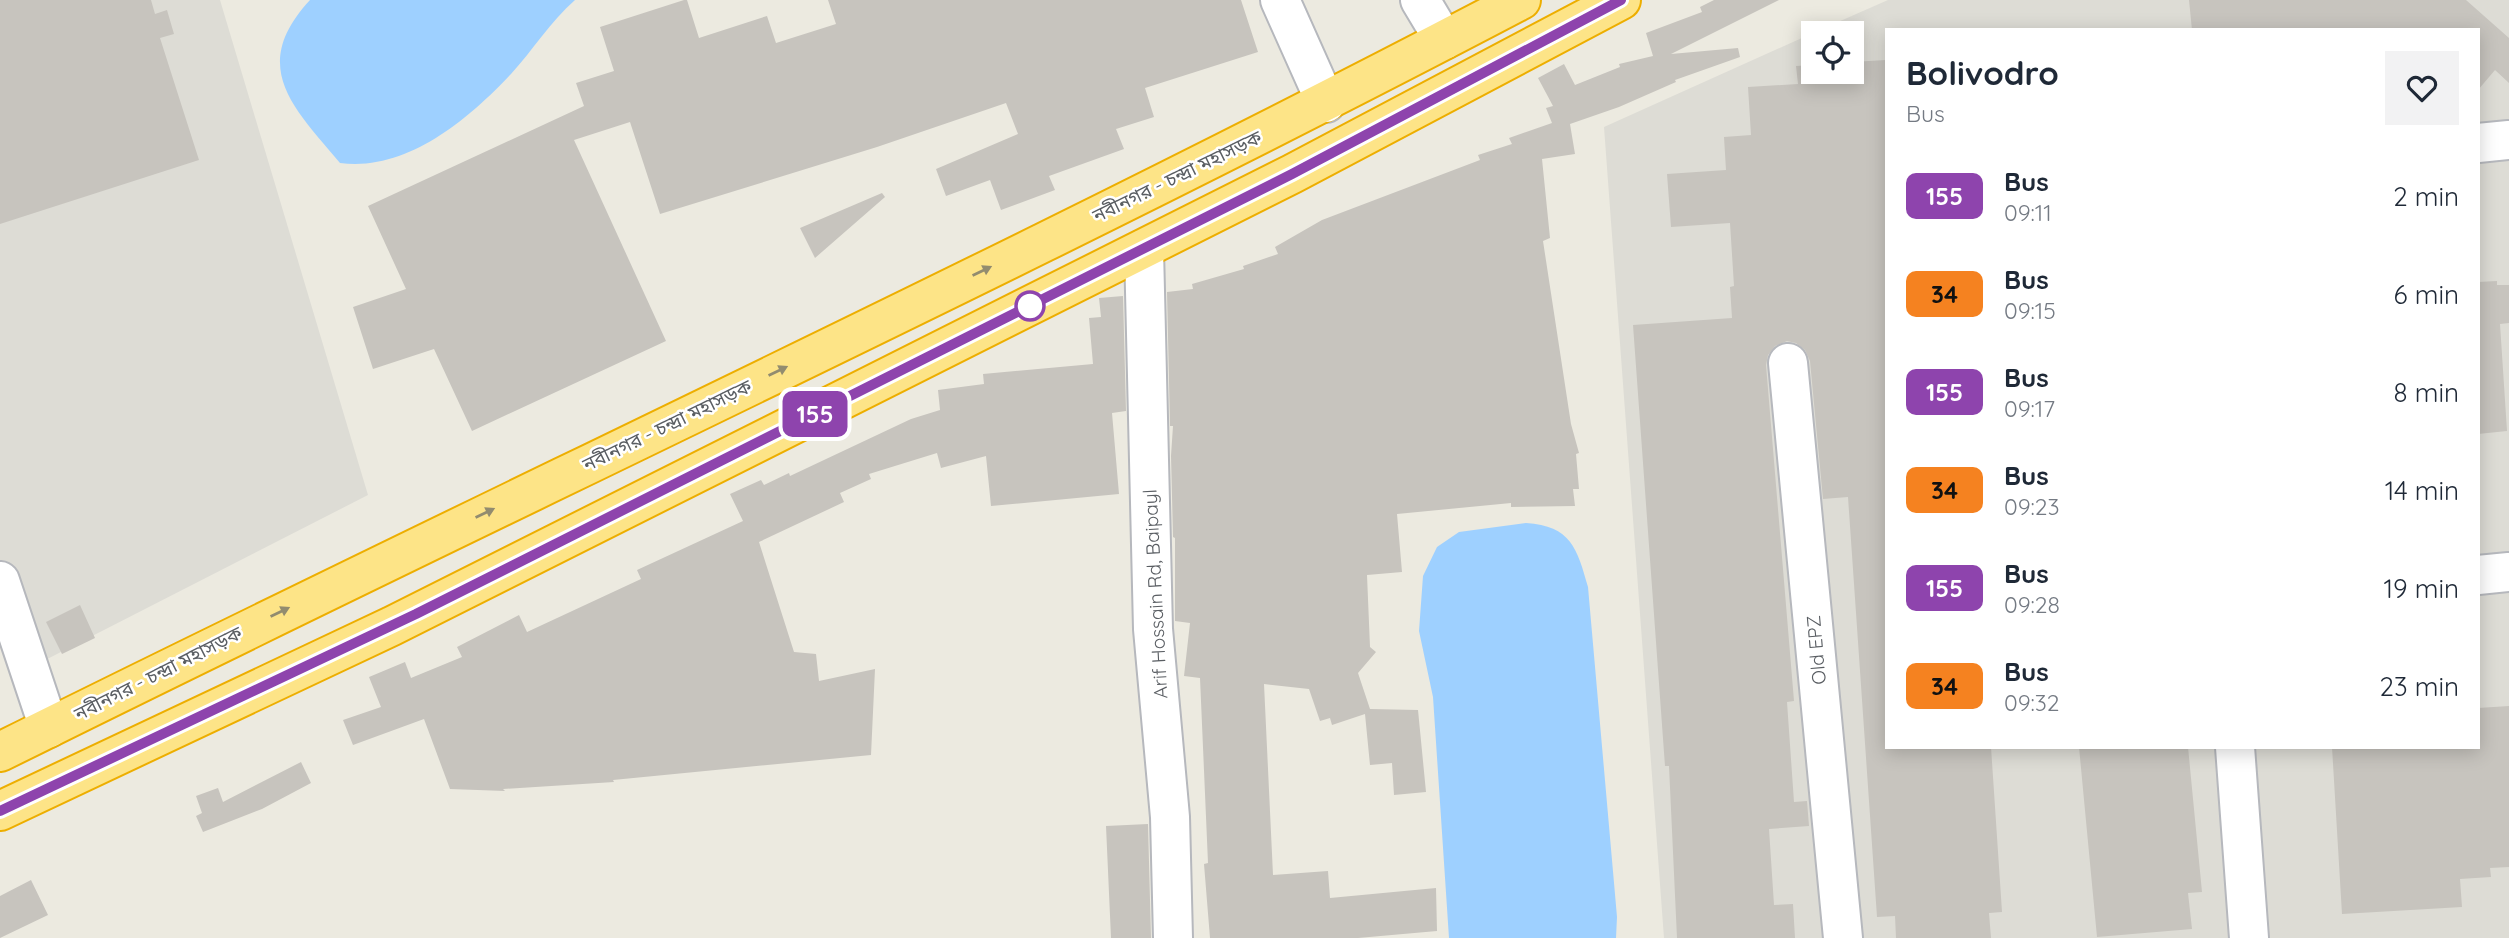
<!DOCTYPE html>
<meta charset="utf-8">
<style>
body{margin:0;font-family:Quicksand,"Noto Sans Bengali",sans-serif;background:#f2f2f3;color:#1f2937;height:100vh;display:flex;flex-direction:column;font-size:26px;white-space:nowrap}
*{box-sizing:border-box;margin:0}
p{font-size:23px;color:#747a83}
.icon{flex:none;width:38px;height:38px;fill:none;stroke:currentColor;stroke-width:2;stroke-linecap:round;stroke-linejoin:round}
.map{position:relative;flex:1;overflow:hidden}
.details{position:absolute;left:1885px;top:28px;width:595px;height:721px;display:flex;flex-direction:column;background:#fff;border-radius:0px;box-shadow:0 4px 18px #0003}
.details>*{flex:none}
.badge{padding:0 14px;border-radius:10px;font-size:24px;line-height:46px}
.buttons{position:absolute;left:1801px;top:21px;display:grid;gap:14px}
.buttons a{display:grid;place-items:center;width:63px;height:63px;border-radius:0px;background:#fff;box-shadow:0 4px 18px #0003;font-size:35px}
.map>.badge{position:absolute;translate:-50% -50%;box-shadow:0 0 0 4px #fff}
.round{display:grid;place-items:center;flex:none;width:74px;height:74px;border-radius:0px;background:#f2f2f3}
.summary{display:flex;align-items:center;justify-content:space-between;height:119px;padding:0 21px}
h1{font-size:33px;font-weight:700;line-height:52px}
ul{padding:0;list-style:none}
li{display:flex;align-items:center;gap:21px;height:98px;padding:0 21px}
li div{flex:1}
li b{display:block;font-size:26px}
li em{font-style:normal}
li .badge{min-width:77px;font-weight:700;text-align:center}
.map>svg:first-child{display:block}
.industrial{fill:#dddcd5;fill-rule:evenodd}
.water{fill:#9ed0ff}
.building{fill:#c7c4be}
.lines{fill:none;stroke-linecap:round;stroke-linejoin:round}
.minor-casing{stroke:#b6b8bd;stroke-width:42}
.highway-casing{stroke:#edae00;stroke-width:42}
.minor{stroke:#fff;stroke-width:38}
.highway{stroke:#fde487;stroke-width:38}
.oneway{fill:#928c6f}
.line-casing{stroke:#fff;stroke-width:16}
.line{stroke:#8e44ad;stroke-width:10}
.stop-dot{fill:#fff;stroke:#8e44ad;stroke-width:3.5}
.labels{text-anchor:middle;dominant-baseline:central;stroke-width:5;stroke-linejoin:round;paint-order:stroke}
.street-label{font-size:19px;fill:#595d62;stroke:#fff}
</style>
<div class="map">
<svg width="2509" height="938" viewBox="0 0 2509 938">
<rect width="100%" height="100%" fill="#eceae0"/>
<path class="industrial" d="M0,0h220l148,495 -354,181 -14,-34z
M1888,0h621v938h-845l-60,-811 209,-94v39h39v-39h-39zM1886,30h592v717h-592z"/>
<path class="water" d="M310,0h265c-25,22 -42,50 -64,74 -43,46 -105,98 -171,89 -46,-55 -92,-96 -30,-163z
M1526,523c45,3 51,25 62,64l29,330 -1,21h-167l-16,-241 -14,-66 4,-55 14,-29 22,-15z"/>
<path class="building" d="M0,0h151l4,14 12,-4 7,24 -14,4 39,122 -199,64z
M684,0h3l12,38 68,-22 9,27 60,-19 -8,-24h413l17,52 -113,36 9,29 -38,12 8,20 -75,27 6,14 -54,20 -11,-30 -44,16 -10,-27 82,-35 -12,-31 -129,44 -217,67 -30,-92 -56,18 92,201 -194,90 -38,-82 -61,20 -20,-62 53,-18 -38,-83 216,-100 -8,-23 38,-12 -14,-44z
M1714,0h65l-108,54 67,-6 2,9 -65,23 1,2 -57,25 -49,17 5,30 -33,5 8,79 -7,3 28,183 8,29 -3,1 3,35h-6l2,17 -64,1v-4l-114,11 5,58 -35,3 3,72 6,5 -18,21 12,36 48,1 8,82 -32,3 -2,-32 -22,2 -5,-51 -33,11 -2,-7 -10,3 -11,-32 -45,-5 9,191 55,-4 2,27 106,-10 1,43 -79,7h-148l-6,-74 4,-1 -8,-185 -16,-2 6,-53 -15,-2v-83l-2,-1 -2,-81 2,-30h-3l-3,-134 26,-3 -1,-5 52,-15 -1,-3 35,-12 -3,-7 47,-27 158,-60 -2,-5 34,-11 -3,-6 43,-15 -6,-15 7,-2 -15,-28 26,-14 11,21 45,-18 -1,-3 34,-8 -7,-23 56,-21 -2,-5z
M2189,0h277l43,38v45l-14,-13 -17,20v-60h-286z
M1886,60v687h105l11,165 -13,1 2,25h-95l-1,-22 -18,1 -29,-420 -25,2 -13,-138 -5,-11 -9,-7 -9,-2 -12,5 -7,9 -2,10 28,336 -7,1 7,100 13,-1 2,25 -40,3 5,76 19,-1 2,34h-118l-8,-172h-4l-32,-441 99,-7 -2,-31 4,-1 -4,-63 -59,4 -4,-53 59,-4 -2,-33 27,-2 -3,-48 50,-3 -2,-18 17,-1v7h39v-10z
M882,193l3,4 -70,61 -15,-30z
M2497,281v4h12v38l-9,1 7,107 -29,3v-152z
M1123,296l3,115 -14,2 7,81 -128,12 -5,-50 -45,12 -4,-15 -68,21 2,5 -31,14 4,9 -85,40 35,110 22,2 3,27 56,-12 -4,86 -258,25 1,2 -111,7 2,2 -55,-2 -26,-70 -71,26 -10,-25 38,-13 -12,-30 36,-15 6,16 51,-21 -5,-10 62,-32 8,17 114,-53 -4,-9 106,-49 -13,-27 31,-14 3,5 25,-12 1,3 121,-57 29,-9 -2,-20 46,-6 -1,-10 110,-10 -4,-46 12,-1 -2,-19z
M80,605l15,33 -33,16 -16,-32z
M2509,706v161l-19,1 1,9 -31,2 2,28 -120,7 -10,-167h146v-39z
M2079,747h109l14,145 -14,1 4,36 -95,8z
M301,762l10,21 -49,26 -59,23 -7,-16 6,-3 -6,-17 22,-8 5,14z
M1148,824l3,114h-40l-5,-112z
M31,880l17,35 -48,23v-42z"/>
<g class="lines">
<defs>
<path id="minor" d="M1280,0l46,103
M1420,0l24,40
M2478,143l31,-3
M1144,249l9,380 17,188 3,121
M1788,363l55,575
M2478,575l31,-3
M0,581l49,147
M2235,747l14,191"/>
<path id="highway" d="M0,752c506,-252 1020,-489 1521,-752
M0,811l392,-185 900,-452 329,-174"/>
</defs>
<use href="#minor" class="minor-casing"/>
<use href="#highway" class="highway-casing"/>
<use href="#minor" class="minor"/>
<use href="#highway" class="highway"/>
</g>
<defs><path id="oneway-solid" d="M-6-.8H1V-3.2L6.5 0L1 3.2V.8H-6Z" transform="scale(1.75)"/></defs>
<g class="oneway">
<use href="#oneway-solid" transform="translate(982 271) rotate(-26)"/>
<use href="#oneway-solid" transform="translate(778 371) rotate(-26)"/>
<use href="#oneway-solid" transform="translate(485 513) rotate(-26)"/>
<use href="#oneway-solid" transform="translate(280 612) rotate(-26)"/>
</g>
<g class="lines">
<defs>
<path id="line" d="M0,811l416,-197 876,-440 329,-174"/>
</defs>
<use href="#line" class="line-casing"/>
<use href="#line" class="line"/>
</g>
<circle class="stop-dot" cx="1030" cy="306" r="14"/>
<g class="labels">
<g class="street-label">
<text transform="translate(1177 176) rotate(-26)">নবীনগর - চন্দ্রা মহাসড়ক</text>
<text transform="translate(667 425) rotate(-26)">নবীনগর - চন্দ্রা মহাসড়ক</text>
<text transform="translate(1155 594) rotate(-93)">Arif Hossain Rd, Baipayl</text>
<text transform="translate(1816 650) rotate(-95)">Old EPZ</text>
<text transform="translate(158 673) rotate(-27)">নবীনগর - চন্দ্রা মহাসড়ক</text>
</g>
</g>
</svg>
<div class="buttons">
<a><svg class="icon" aria-label="locate" viewBox="0 0 24 24"><circle cx="12" cy="12" r="6"/><path d="M12 2v4M12 18v4M2 12h4M18 12h4"/></svg></a>
</div>
<b class="badge" style="left:815px;top:414px;background:#8e44ad;color:#fff">155</b>
<section class="details">
<div class="summary"><div><h1>Bolivodro</h1><p>Bus</p></div><a class="round"><svg class="icon" aria-label="heart" viewBox="0 0 24 24"><path d="M12 20l-8-8c-3-5 5-10 8-4 3-6 11-1 8 4z"/></svg></a></div>
<ul>
<li><span class="badge" style="background:#8e44ad;color:#fff">155</span><div><b>Bus</b><p>09:11</p></div><em>2 min</em></li>
<li><span class="badge" style="background:#f58220;color:#111">34</span><div><b>Bus</b><p>09:15</p></div><em>6 min</em></li>
<li><span class="badge" style="background:#8e44ad;color:#fff">155</span><div><b>Bus</b><p>09:17</p></div><em>8 min</em></li>
<li><span class="badge" style="background:#f58220;color:#111">34</span><div><b>Bus</b><p>09:23</p></div><em>14 min</em></li>
<li><span class="badge" style="background:#8e44ad;color:#fff">155</span><div><b>Bus</b><p>09:28</p></div><em>19 min</em></li>
<li><span class="badge" style="background:#f58220;color:#111">34</span><div><b>Bus</b><p>09:32</p></div><em>23 min</em></li>
</ul>
</section>
</div>
